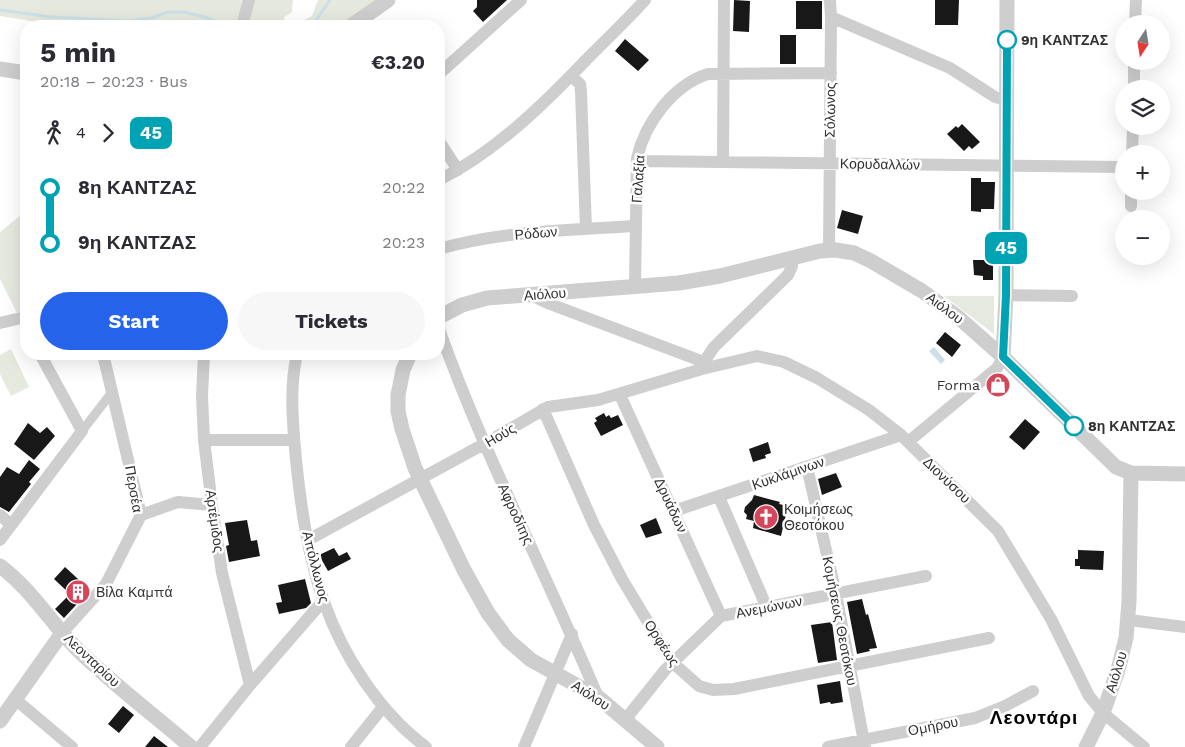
<!DOCTYPE html>
<meta charset="utf-8">
<style>
body{margin:0;font-family:"Work Sans",sans-serif;background:#f7f7f7;color:#2b2b33;height:100vh;display:flex;flex-direction:column;font-size:19px;white-space:nowrap}
*{box-sizing:border-box;margin:0}
p{font-size:16px;color:#7c7c81}
.icon{flex:none;width:28px;height:28px;fill:none;stroke:currentColor;stroke-width:2;stroke-linecap:round;stroke-linejoin:round}
.map{position:relative;flex:1;overflow:hidden}
.drawer{position:absolute;left:20px;top:20px;width:425px;height:340px;display:flex;flex-direction:column;background:#fff;border-radius:20px;box-shadow:0 5px 20px #0002}
.drawer>*{flex:none}
.badge{padding:0 10px;border-radius:8px;font-size:18px;line-height:32px}
.needle{width:32px;rotate:192deg}
.buttons{position:absolute;left:1115px;top:15px;display:grid;gap:10px}
.buttons a{display:grid;place-items:center;width:55px;height:55px;border-radius:50%;background:#fff;box-shadow:0 5px 20px #0002;font-size:25px}
.map>.badge{position:absolute;translate:-50% -50%;box-shadow:0 0 0 2px #fff}
.legs{display:flex;align-items:center;gap:8px;height:55px;padding:0 20px;font-size:16px}
.legs p{margin-inline-start:auto}
.headline{display:flex;align-items:center;justify-content:space-between;height:85px;padding:0 20px}
h1{font-size:28px;font-weight:700;line-height:38px}
.action{display:flex;gap:10px;margin-top:auto;padding:10px 20px}
.action a{flex:1;height:58px;border-radius:30px;background:#2563eb;color:#fff;font-size:20px;font-weight:700;line-height:58px;text-align:center}
.action a+a{background:#f7f7f7;color:#2b2b33}
ul{padding:0 20px;list-style:none}
li{display:flex;align-items:center;gap:18px;height:55px;font-size:19px}
li i{display:grid;place-items:center;width:8px;height:100%;margin:0 6px;background:currentColor}
li i::after{content:'';width:12px;height:12px;margin:-6px;border:4px solid;border-radius:50%;background:#fff}
li p{margin-inline-start:auto}
li:first-child i{background:linear-gradient(#0000 50%,currentColor 0)}
li:last-child i{background:linear-gradient(currentColor 50%,#0000 0)}
.map>svg:first-child{display:block}
.green{fill:#e5e9de}
.water{fill:#cce0e8}
.lines{fill:none;stroke-linecap:round;stroke-linejoin:round}
.stream{stroke:#cce0e8;stroke-width:3}
.building{fill:#181818}
.pedestrian{stroke:#cecece;stroke-width:9}
.minor{stroke:#cecece;stroke-width:12}
.tertiary{stroke:#cecece;stroke-width:15}
.line-1-casing{stroke:#fff;stroke-width:11}
.line-1{stroke:#00a3b4;stroke-width:8}
.stop-1-dot{fill:#fff;stroke:#00a3b4;stroke-width:2.5}
.labels{text-anchor:middle;dominant-baseline:central;stroke-width:5;stroke-linejoin:round;paint-order:stroke}
.stop-label{font-size:14px;font-weight:bold;fill:#313131;stroke:#fff;text-anchor:start}
.street-label{font-size:14px;fill:#313131;stroke:#fff}
.poi-label{font-size:14px;fill:#313131;stroke:#fff;text-anchor:start}
.district-label{font-size:19px;font-weight:bold;letter-spacing:1px;fill:#000;stroke:#fff}
</style>
<div class="map">
<svg width="1185" height="747" viewBox="0 0 1185 747">
<rect width="100%" height="100%" fill="#fff"/>
<path class="green" d="M0,0h293l-1,12 -9,6 9,8h-24l-13,-6 -11,6h-182l-62,-10z
M318,0h64l-37,26h-52l19,-10z
M26,211v101l-9,1 -17,-34v-47z
M944,296h50v38z
M11,349l18,38 -18,9 -11,-22v-19z"/>
<path class="water" d="M934,347l11,13 -4,4 -12,-13z"/>
<g class="lines">
<path class="stream" d="M0,10l51,7 78,4 23,-3 16,-6h16l20,5 25,9
M312,26l18,-26"/>
</g>
<path class="building" d="M477,0h30l-24,22 -10,-11 4,-4z
M734,0l16,1 -1,31 -16,-1z
M935,0h24l-1,25h-23z
M796,1h26v28h-26z
M780,35h16v29h-16z
M625,39l24,21 -11,11 -23,-20z
M962,124l18,18 -8,7 -3,-3 -5,5 -17,-17 9,-8 2,2z
M971,178h10v4h14l-1,27h-13v3l-10,-1z
M842,210l21,6 -5,18 -21,-6z
M973,260h20v20h-10v-4l-9,-1z
M945,332l16,13 -9,12 -16,-14z
M1001,375l9,9 -12,12 -10,-10z
M604,413l2,4 3,-2 2,3 7,-3 5,10 -22,11 -7,-13 3,-2 -2,-3z
M1025,419l15,13 -16,18 -15,-13z
M28,423l12,10 7,-6 8,9 -21,24 -20,-16z
M768,442l3,11 -6,2 1,3 -13,4 -4,-13z
M29,460l11,9 -11,13 2,2 -22,28 -9,-5v-30l7,-10 12,7z
M836,473l6,14 -20,8 -4,-16z
M754,495l26,7 -1,2 9,2 -7,30 -28,-8 1,-7 -8,-2 1,-4 -3,-3 1,-5 7,-7z
M656,518l6,15 -16,5 -6,-13z
M247,520l4,21 6,-1 3,16 -31,6 -3,-16 3,-1 -4,-22z
M334,548l5,8 8,-4 4,7 -23,12 -9,-16z
M1078,550l26,1 -1,19 -23,-1v-3h-5v-7h3z
M65,567l25,23 -26,28 -9,-9 15,-15 -16,-15z
M305,579l6,24 -5,5 -27,6 -3,-11 6,-1 -4,-17z
M862,599l4,16 2,-1 9,34 -8,1 1,2 -13,3 -10,-52z
M832,622l5,38 -19,3 -7,-38z
M840,681l3,21 -12,2 -1,-2 -10,2 -3,-19z
M123,706l11,9 -15,18 -11,-9z
M154,736l14,11h-23z"/>
<g class="lines">
<path class="pedestrian" d="M82,431l31,-40"/>
<path class="minor" d="M831,17l119,51 45,29 12,3
M1135,24l1,-24
M242,26l7,-26
M439,74l82,-74
M571,76l9,8 1,8 5,137
M1134,89v-28
M439,141l19,29
M1132,154l1,-28
M637,161l487,6
M723,162l1,-162
M439,180c56,-28 104,-75 147,-120 20,-20 40,-39 59,-60
M1131,206v-15
M439,249c63,-18 130,-19 196,-23
M829,250l2,-233 -1,-17
M635,287l2,-129c8,-35 36,-73 71,-84l123,-1
M531,295l19,9 154,58 1,6
M1006,295l66,1
M0,323l26,-6
M439,329c45,126 107,244 159,368
M103,354l38,161
M204,354l-2,42 2,44 8,65 10,68 28,112
M297,354c-8,34 -4,72 -1,106 5,48 12,97 28,142 19,54 56,111 102,145
M704,362l10,-15 74,-72 4,-9 -1,-8
M620,395l101,221
M543,409l51,116 28,54 50,83 27,24 14,4 21,-1 255,-51
M204,440h90
M908,442l89,-74 6,-11
M807,467l29,127 29,153
M719,497l48,111
M674,511l227,-76
M0,515l11,10
M0,540l82,-109 -42,-77
M308,540l176,-96 64,-37 50,-7 104,-31 55,-13 27,6 33,16 52,32 32,25 97,96 53,88 38,77 14,17 41,34
M1129,620l56,7
M62,633l44,-49 35,-69 37,-13 34,3
M15,699l57,48
M625,720l40,-50 56,-54 205,-40
M200,747l50,-62 73,-84
M351,747l32,-40
M524,747l48,-113
M828,747l147,-29 30,-12 28,-15"/>
<path class="tertiary" d="M351,26l37,-26
M0,69l26,4
M439,317l23,-12 25,-7 192,-15 41,-7 100,-25 16,-1 18,3 17,8 51,30 36,26 45,40 113,110 15,6 54,1
M410,354l-7,16 -5,25v16l4,18 13,39 49,102 24,43 20,27 23,20 67,37 59,50
M1003,357l3,-62 1,-295
M0,566c30,22 49,54 75,81 36,36 78,67 116,100
M0,721l62,-88
M1086,747l17,-34 15,-43 8,-32 3,-36 2,-129"/>
</g>
<g class="lines">
<defs>
<path id="line-1" d="M1007,40l-1,255 -3,62 71,69"/>
</defs>
<use href="#line-1" class="line-1-casing"/>
<use href="#line-1" class="line-1"/>
</g>
<defs>
<symbol id="shop-disc" viewBox="-11 -11 22 22"><circle r="9.5" fill="#d6465b" stroke="#fff"/><path d="M-5-2.5h2.3a2.7 3.5 0 0 1 5.4 0H5L5.5 6h-11ZM-1.5-2.5h3a1.5 2.3 0 0 0-3 0Z" fill="#fff"/></symbol>
<symbol id="church-disc" viewBox="-11 -11 22 22"><circle r="9.5" fill="#d6465b" stroke="#fff"/><path d="M-1.2-6h2.4v3.5h3.3v2.4h-3.3V6h-2.4V-.1h-3.3v-2.4h3.3Z" fill="#fff"/></symbol>
<symbol id="building-disc" viewBox="-11 -11 22 22"><circle r="9.5" fill="#d6465b" stroke="#fff"/><path d="M-4-6H4V6H1V3H-1V6H-4ZM-2.5-4.3h1.7v1.8h-1.7ZM.8-4.3h1.7v1.8H.8ZM-2.5-1h1.7V.8h-1.7ZM.8-1h1.7V.8H.8Z" fill="#fff"/></symbol>
</defs>
<g fill-rule="evenodd">
<use href="#shop-disc" x="984" y="371" width="28" height="28"/>
<use href="#church-disc" x="752" y="503" width="28" height="28"/>
<use href="#building-disc" x="64" y="578" width="28" height="28"/>
</g>
<g class="stop-1-dot">
<circle cx="1007" cy="40" r="9"/>
<circle cx="1074" cy="426" r="9"/>
</g>
<g class="labels">
<g class="stop-label">
<text x="1021" y="40">9η ΚΑΝΤΖΑΣ</text>
<text x="1088" y="426">8η ΚΑΝΤΖΑΣ</text>
</g>
<g class="street-label">
<text transform="translate(830 110) rotate(-89)">Σόλωνος</text>
<text transform="translate(880 164) rotate(1)">Κορυδαλλών</text>
<text transform="translate(638 179) rotate(-86)">Γαλαξία</text>
<text transform="translate(536 233) rotate(-5)">Ρόδων</text>
<text transform="translate(545 294) rotate(-4)">Αιόλου</text>
<text transform="translate(945 308) rotate(37)">Αιόλου</text>
<text transform="translate(500 435) rotate(-31)">Ηούς</text>
<text transform="translate(788 473) rotate(-19)">Κυκλάμινων</text>
<text transform="translate(947 480) rotate(44)">Διονύσου</text>
<text transform="translate(134 489) rotate(80)">Περσέα</text>
<text transform="translate(671 505) rotate(65)">Δρυάδων</text>
<text transform="translate(516 514) rotate(65)">Αφροδίτης</text>
<text transform="translate(215 521) rotate(82)">Αρτέμιδος</text>
<text transform="translate(316 567) rotate(76)">Απόλλωνος</text>
<text transform="translate(769 607) rotate(-11)">Ανεμώνων</text>
<text transform="translate(840 621) rotate(79)">Κομήσεως Θεοτόκου</text>
<text transform="translate(662 643) rotate(57)">Ορφέως</text>
<text transform="translate(92 660) rotate(43)">Λεονταρίου</text>
<text transform="translate(1116 672) rotate(-73)">Αιόλου</text>
<text transform="translate(591 695) rotate(33)">Αιόλου</text>
<text transform="translate(933 726) rotate(-11)">Ομήρου</text>
</g>
<g class="poi-label">
<text x="980" y="385" text-anchor="end">Forma</text>
<text x="784" y="509">Κοιμήσεως<tspan x="784" dy="16">Θεοτόκου</tspan></text>
<text x="96" y="592">Βίλα Καμπά</text>
</g>
<g class="district-label">
<text x="1034" y="717">Λεοντάρι</text>
</g>
</g>
</svg>
<div class="buttons">
<a><svg class="needle" viewBox="-14 -14 28 28"><path d="M0-13l5 13h-10z" fill="#e53935"/><path d="M0 13l5-13h-10z" fill="#7c7c81"/></svg></a>
<a><svg class="icon" aria-label="layers" viewBox="0 0 24 24"><path d="M12 4l9 5-9 5-9-5zM3 14l9 5 9-5"/></svg></a>
<a>+</a>
<a>−</a>
</div>
<b class="badge" style="left:1006px;top:248px;background:#00a3b4;color:#fff">45</b>
<section class="drawer">
<div class="headline"><div><h1>5 min</h1><p>20:18 – 20:23 · Bus</p></div><b>€3.20</b></div>
<div class="legs"><svg class="icon" aria-label="walk" viewBox="0 0 24 24"><circle cx="13" cy="4" r="2"/><path d="M13 8l-2 6 4 7M11 14l-3 7M7 12l3-4h3l4 4"/></svg>4<svg class="icon" aria-label="forward" viewBox="0 0 24 24"><path d="M9 5l7 7-7 7"/></svg><b class="badge" style="background:#00a3b4;color:#fff">45</b></div>
<ul>
<li><i style="color:#00a3b4"></i><b>8η ΚΑΝΤΖΑΣ</b><p>20:22</p></li>
<li><i style="color:#00a3b4"></i><b>9η ΚΑΝΤΖΑΣ</b><p>20:23</p></li>
</ul>
<div class="action"><a>Start</a><a>Tickets</a></div>
</section>
</div>
